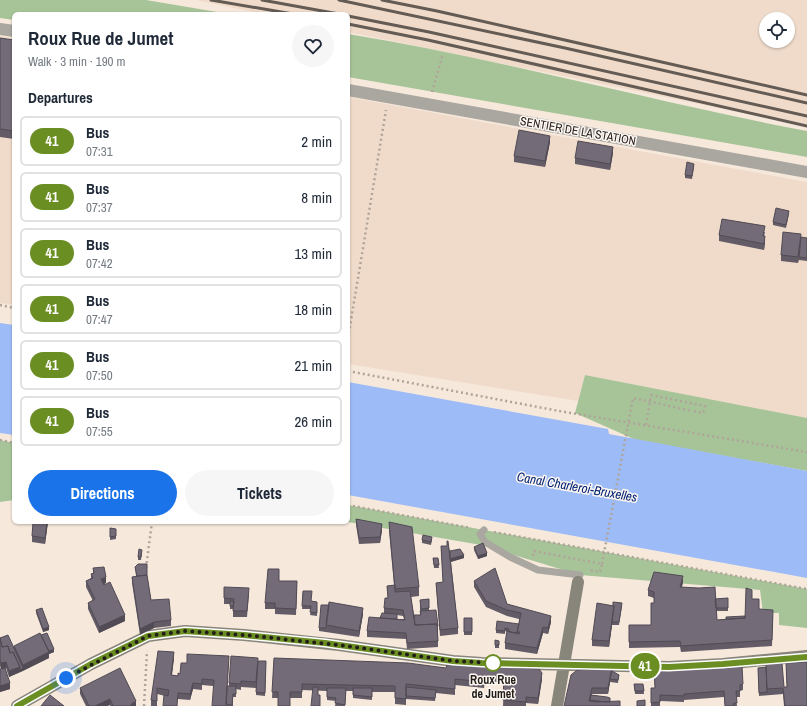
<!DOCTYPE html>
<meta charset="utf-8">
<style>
body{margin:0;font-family:"Archivo Narrow",sans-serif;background:#f6f6f7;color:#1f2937;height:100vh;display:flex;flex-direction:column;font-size:15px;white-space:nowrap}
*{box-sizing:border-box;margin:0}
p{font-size:13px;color:#747a83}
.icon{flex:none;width:22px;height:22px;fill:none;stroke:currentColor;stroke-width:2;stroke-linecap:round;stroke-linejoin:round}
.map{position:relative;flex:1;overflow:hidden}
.sheet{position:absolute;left:12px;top:12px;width:338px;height:512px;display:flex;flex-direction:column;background:#fff;border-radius:6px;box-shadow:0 1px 3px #0004}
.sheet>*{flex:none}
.badge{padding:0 8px;border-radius:13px;font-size:14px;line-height:26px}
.fabs{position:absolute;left:759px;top:12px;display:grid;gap:8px}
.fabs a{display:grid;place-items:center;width:36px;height:36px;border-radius:50%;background:#fff;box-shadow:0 1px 3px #0004;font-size:20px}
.you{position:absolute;width:20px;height:20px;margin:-10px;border:3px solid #fff;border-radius:50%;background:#1a73e8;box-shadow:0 0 0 6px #1a73e833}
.map>.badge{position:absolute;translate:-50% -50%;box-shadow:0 0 0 2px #fff}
h2{padding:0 16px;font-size:15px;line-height:36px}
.round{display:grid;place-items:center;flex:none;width:42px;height:42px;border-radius:21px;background:#f6f6f7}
.summary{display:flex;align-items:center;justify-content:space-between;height:68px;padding:0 16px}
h1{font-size:19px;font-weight:800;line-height:30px}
.cta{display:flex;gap:8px;margin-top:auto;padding:8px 16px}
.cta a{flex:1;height:46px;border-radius:24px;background:#1a73e8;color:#fff;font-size:16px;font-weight:800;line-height:46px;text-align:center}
.cta a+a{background:#f6f6f7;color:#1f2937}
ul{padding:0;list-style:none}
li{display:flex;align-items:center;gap:12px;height:50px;margin:0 8px 6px;padding:0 8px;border:2px solid #e0e1e3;border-radius:6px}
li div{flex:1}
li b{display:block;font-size:15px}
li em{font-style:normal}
li .badge{min-width:44px;font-weight:700;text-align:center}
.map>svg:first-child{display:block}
.built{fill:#f0dbca;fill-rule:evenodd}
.green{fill:#a7c499}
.water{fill:#9dbcf7}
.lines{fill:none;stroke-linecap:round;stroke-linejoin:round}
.path{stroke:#afa49a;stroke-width:2.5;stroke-dasharray:2 3;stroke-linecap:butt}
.lane{stroke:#a9a7a0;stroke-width:7}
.street{stroke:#a9a7a0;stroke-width:12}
.secondary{stroke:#88857b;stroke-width:12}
.rail{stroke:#635b54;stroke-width:3}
.path-bridge{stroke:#afa49a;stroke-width:2.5;stroke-dasharray:2 3;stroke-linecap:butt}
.wall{fill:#635c67;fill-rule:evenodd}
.shaded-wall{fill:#504b54}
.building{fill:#736b78;stroke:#504b54}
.line-casing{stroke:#fff;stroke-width:9}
.line{stroke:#6b8e23;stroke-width:6}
.walk{stroke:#231d19;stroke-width:4;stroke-dasharray:0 7.2}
.stop-dot{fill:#fff;stroke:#6b8e23;stroke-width:2}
.labels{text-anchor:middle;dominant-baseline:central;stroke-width:3;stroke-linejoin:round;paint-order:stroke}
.street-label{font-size:12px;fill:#231d19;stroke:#fdf7f2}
.stop-label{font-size:12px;font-weight:bold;fill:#231d19;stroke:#fdf7f2}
.water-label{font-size:13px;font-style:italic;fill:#042577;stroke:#fdf7f2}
</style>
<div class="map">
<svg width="807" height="706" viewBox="0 0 807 706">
<rect width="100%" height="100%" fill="#f7e8dc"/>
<path class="built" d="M196,0h611v126l-459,-94v-18h-85zM766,19h22v22h-22z
M0,36l14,2v267l-14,-2z
M348,97l459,85v236l-222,-43 -7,26 -230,-37z"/>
<path class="green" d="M0,0h146l83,14h-215v6l-14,-2z
M348,34c154,25 305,68 459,97v26l-459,-80z
M585,375l222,43v53l-171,-31 -61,-27z
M0,440l14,3v57l-14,2z
M348,505l459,84v39l-28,-3v-12h-16l-3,-23 -180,-15 -99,-30 -133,-23z"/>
<path class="water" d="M0,323l14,2v110l-14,-2z
M348,382l260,47 1,5 198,37v107l-459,-83z"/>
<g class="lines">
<path class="path" d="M432,92l11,-38
M0,305l14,3
M348,338l38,-228
M348,371l211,40 248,41
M646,425l5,-30 54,11 -2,7 -11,-2
M0,440l14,3
M348,505l123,23
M494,532l313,57
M533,556l1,-5 68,13 -2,8 -11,-2
M146,568l6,-46
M144,706l3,-55"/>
<path class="lane" d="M484,530l-4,4 5,8 25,15 28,13 42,5"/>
<path class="street" d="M0,29l14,2
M348,90l459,82"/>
<path class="secondary" d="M17,706l74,-42 57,-28 37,-5 59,4 95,10 114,16 29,2 187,4 54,-3 84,-8
M557,706l21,-124"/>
<path class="rail" d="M211,0l82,14
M262,0l77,14
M339,0l226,48 242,55
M382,0l55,11 370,84
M348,16l81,16 378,84
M348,24l80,16 379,86"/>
<path class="path-bridge" d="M602,564l31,-166 59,13"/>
</g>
<path class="wall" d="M0,38l14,2v99l-14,-2z
M550,142l-5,25 -31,-5v-6z
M613,153l-3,17 -35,-6v-6z
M694,167l-2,12 -7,-1v-3z
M789,214l-3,14 -13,-3v-3z
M765,232l-1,4 1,6 -1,8 -45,-9v-6z
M807,238v23l-8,-1 -1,3 -17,-2v-6z
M356,519l26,11 -2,13 -21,1 -3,-19z
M48,522l-3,22 -13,-2v-6z
M389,522l30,65v9l-8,1 3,18h6v-15l9,-1v12l9,15v21l-31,2 -1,-10 -39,-2v-6l13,-13 4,-5v-5l4,-10 -1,-12 7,-1 -5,-54zM397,615l6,1 1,3h-7z
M110,528l6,1v10l-6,1z
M422,540h10l-1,5 -9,-2z
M447,541l3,10 14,7 -13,4 7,66v6l-18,2 -4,-53 7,-1 -2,-36h6z
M474,547l13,9 -9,3 -4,-9z
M142,553l-1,7h-3v-3z
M433,558h5l1,10h-5z
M135,567l12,8 4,25 20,20v6l-17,2 -14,7 -8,-52v-6l4,-1z
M93,568l13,15 -2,1 21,37 -26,12 -11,-24v-6l5,-2 -7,-14v-6l5,-3v-4h2z
M279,581h18l-1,34 -21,-1v-5h-10v-6z
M474,581l33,23 44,18 -3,12 -5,-1 -6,21 -32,-5v-6l2,-11 -2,-1v3l-9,-1v-3l23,-6v-5l-12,-3 -21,-9 -12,-20z
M683,582l-1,5 33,12 13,-1v13h-12l1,9 9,-1 19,-3 7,-17 7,10 14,7 -1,30 -91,6 -1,-5 -51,1v-23h22l3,-22v-5l-6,-2v-6z
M303,591l8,10 6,1v14l-7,-1 1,-6h-9z
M249,594l-2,23h-14v-8h-3v-5h-6v-6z
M622,606l-3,19h-7l-3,22 -17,-1v-6z
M36,610l13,20 -6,2 -7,-19z
M363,614l-4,23 -40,-6v-3z
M464,618h8v17h-8z
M41,635l13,17 -5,2v4l-40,19 -3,-9h-1l5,21 -10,3v-23h1l-1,-3v-28l14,9z
M495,640l4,1v7h-4z
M174,658l-2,17 6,1 2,-2 7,-11 42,-1 -2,24h2v-3l29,-21 8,-1 -1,35 -9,-1v-7l-15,-1v3l-5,-1v8h-3v9h-7v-1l-13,-19 -11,-1v5l-9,-1 -3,11 -12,-1 -21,-5v12h-6v-6z
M274,658l268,21 -4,25 -12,-1v3h-23l1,-24h-19l-1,6 -29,-3v10l-19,-2 -1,8 -29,-2v6l-11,-1v-12h-23v8l-19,-2v-7h-7l-1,15h-10l1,-5 -9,-1v-9l-25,-1v8h-30z
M786,663l21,43h-23l-1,-12 -24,2 -1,-28 26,19h3z
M654,669l89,15v6l-3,1v6h-4l1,9h-12l-1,-9 -40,3v2l-24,-1v5h-9v-18h4z
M612,671l7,4 -1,8 -8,-1 -2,12h-16v1l18,7 -46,4z
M634,684h9l1,10h-9z
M80,688l56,18h-26v-1l-3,1h-21l-6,-12z"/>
<path class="shaded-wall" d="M550,136v6l-5,25v-6z
M613,147v6l-3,17v-6z
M765,236v6l-1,8v-6z
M47,522h1l-3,22v-6z
M382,524v6l-2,13v-6z
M487,553v3l-9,3v-3z
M464,555v3l-14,4v-3z
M683,576v6l-3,11v-6z
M106,577v6l-5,2v-6z
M614,606l-2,19 -3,22v-6z
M363,608v6l-4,23v-6z
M125,615v6l-26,12v-6z
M551,616v6l-3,12v-6z
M154,622v6l-14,7v-6z
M49,627v3l-6,2v-3z
M543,627v6l-6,21v-6z
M54,649v3l-5,2v4l-26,13v-6l25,-13z
M174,652v6l-3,23v-6z
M6,662v6l-5,1v-6z
M20,667l3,1v3l-14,6v-6z
M612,667v6l-2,6v3l-2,12v-6z
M542,673v6l-4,25v-6z
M10,683v6l-10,3v-6z
M193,683v6l-3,11v-6z
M110,699v6l-3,1h-12z
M136,701v5h-5v-2z"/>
<path class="building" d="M0,38l14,2v91l-14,-2z
M519,130l31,6 -5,25 -31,-5z
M578,141l35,6 -3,17 -35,-6z
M687,162l7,2 -2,12 -7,-1z
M776,208l13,3 -3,14 -13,-3z
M722,219l43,7 -2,10h2l-1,8 -45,-9z
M783,232l18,2 -3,23 -17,-2z
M801,237l6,1v20l-8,-1z
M356,519l26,5 -2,13 -21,1z
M33,522h14l-2,16 -13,-2z
M389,522l23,5 7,60 -24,2z
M110,528l6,1v7l-6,1z
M423,535l9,2 -1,5 -9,-2z
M447,541h1l10,87 -18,2 -4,-47 7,-1 -2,-36h6z
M483,543l4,10 -9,3 -4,-9z
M139,549l3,1 -1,7h-3z
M460,549l4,6 -14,4v-8z
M433,558h5l1,7h-5z
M138,564h9v11l-10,1 -2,-9z
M104,567l2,10 -5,2 3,6 6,-3 15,33 -26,12 -11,-24 7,-4 -9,-18 7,-3 -2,-4 3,-1 -1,-5z
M495,568l12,36 44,12 -3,12 -5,-1 -6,21 -32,-5 2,-12 12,3 1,-2h-3l4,-19 -14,-3 -21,-9 -12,-20z
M268,569h11v12h18l-1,28 -21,-1v-5h-10z
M654,572l29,4 -3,11 19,1 16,-1 2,33 28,-2 1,-30 6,2v9h7v10l14,1 -1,30 -91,6 -1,-5 -51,1v-17h22v-22h3v-11l-6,-2z
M147,575l4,25 18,-1 2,21 -17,2 -14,7 -8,-52z
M395,585v7l15,-1 5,34 22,-1 1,17 -31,2 -1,-10 -39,-2 2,-14 36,3 -2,-10 -19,-2 1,-10h3l-1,-12z
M224,587l25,1 -2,23h-14l1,-12 -10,-1z
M303,591h9l-1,10 6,1v11l-7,-1 1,-6h-9z
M728,598v10h-12l-1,-9z
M429,599v9l-8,1 -1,-9z
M230,601l4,1 -1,4h-3z
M329,602l34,6 -4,23 -33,-6z
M613,602l9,1 -3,19h-7l2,-16h-1z
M597,603l17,3 -5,35 -17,-1z
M321,605h8l-3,23h-7z
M42,608l7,19 -6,2 -7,-19z
M436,610l2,16h-1v-2l-22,1 -1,-10h7l-1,-4z
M382,613l15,1v5l-17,-1z
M745,616v2l-19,1v-2z
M464,618h8v14h-8z
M497,621l22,3 -2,9 -8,-1v-3l-4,-1v3l-9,-1z
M40,633l9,19 -26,13 -9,-19z
M47,633l7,16 -5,2 -8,-16z
M8,635l15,33 -3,2v-3l-7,-15 -3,1 -2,-7 -6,1 -2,-9z
M0,638l2,9 6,-1 2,7 3,-1 7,15 -11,4 -3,-9 -5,1 -1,-3z
M495,640l4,1v4h-4z
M158,651l16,1 -3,23 7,1v-3l2,1 1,-11h6v-9l42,2 -3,50h-14l2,-26 -12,-1v5l-9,-1 -3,11 -12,-1 -1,13h-14l1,-11 4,1 1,-6 -12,-2v13l-6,-1z
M231,656l27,2 -2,24 -15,-1v3l-12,-1z
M274,658l134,5 38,5 1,-3 10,-1 82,5 3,4 -4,25 -12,-1v5l-23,-2 1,-24h-19l-1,6 -29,-3v10l-49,-5v15l-11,-1v-12l-93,-2v8h-12v14h-12v-14h-6z
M258,661h8l-1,32 -9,-1z
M807,662v44h-22l-2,-18 -16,1 -1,-25 16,-1 2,24h3l-1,-24z
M742,666l1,18 -3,1v6h-4l1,12h-3l-1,3h-8l-1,-15 -40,3v2l-24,-1v7l-9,1v-15h4l-1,-19z
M612,667l-4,21h-16l-3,13 6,1 25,-1v5h-56l7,-31 6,-5z
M766,667l1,25 -8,1 -1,-25z
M5,668l5,15 -10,3v-17z
M120,668l16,33 -5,3 1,2h-19l-3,-7 -15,7h-6l-9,-18z
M612,671l7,4 -1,5 -8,-1z
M634,684h9l1,7h-9z
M227,686h9v8h-3l-1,11 -6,-1z
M313,687h5v8h2v11h-9z
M406,687l30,3 -1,8 -29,-2z
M327,688h19l-1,17 -10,-2 1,-5 -9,-1z
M353,688h19v9l-19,-2z
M50,695l14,11h-23z
M591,695l16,2 3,1v4h-4l-16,-2z
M645,700v6h-8v-5z"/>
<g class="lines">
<defs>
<path id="line" d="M17,706l74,-42 57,-28 37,-5 59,4 81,8 128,18 29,2 187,4 54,-3 84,-7"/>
</defs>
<use href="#line" class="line-casing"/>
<use href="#line" class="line"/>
<path class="walk" d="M66,678l82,-42 37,-5 59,4 95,10 114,16 43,2h-3"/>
</g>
<circle class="stop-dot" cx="493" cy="663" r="8"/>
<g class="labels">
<g class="street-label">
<text transform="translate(578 131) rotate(10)">SENTIER DE LA STATION</text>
</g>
<g class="stop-label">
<text x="493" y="680">Roux Rue<tspan x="493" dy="14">de Jumet</tspan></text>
</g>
<g class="water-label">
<text transform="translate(577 487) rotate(10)">Canal Charleroi-Bruxelles</text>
</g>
</g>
</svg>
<div class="fabs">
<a><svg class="icon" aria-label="locate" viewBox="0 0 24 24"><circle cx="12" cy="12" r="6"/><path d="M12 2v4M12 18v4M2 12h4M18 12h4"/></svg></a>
</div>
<div class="you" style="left:66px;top:678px"></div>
<b class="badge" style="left:645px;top:666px;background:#6b8e23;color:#fff">41</b>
<section class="sheet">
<div class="summary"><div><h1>Roux Rue de Jumet</h1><p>Walk · 3 min · 190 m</p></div><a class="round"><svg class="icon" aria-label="heart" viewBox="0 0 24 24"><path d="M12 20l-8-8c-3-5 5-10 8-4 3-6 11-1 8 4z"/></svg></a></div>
<h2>Departures</h2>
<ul>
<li><span class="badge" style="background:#6b8e23;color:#fff">41</span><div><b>Bus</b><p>07:31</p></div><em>2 min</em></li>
<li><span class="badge" style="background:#6b8e23;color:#fff">41</span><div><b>Bus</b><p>07:37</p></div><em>8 min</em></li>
<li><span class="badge" style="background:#6b8e23;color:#fff">41</span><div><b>Bus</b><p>07:42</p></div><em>13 min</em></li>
<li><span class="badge" style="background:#6b8e23;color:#fff">41</span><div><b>Bus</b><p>07:47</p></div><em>18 min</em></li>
<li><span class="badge" style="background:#6b8e23;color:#fff">41</span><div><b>Bus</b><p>07:50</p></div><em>21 min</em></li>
<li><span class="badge" style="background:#6b8e23;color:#fff">41</span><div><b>Bus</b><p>07:55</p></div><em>26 min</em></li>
</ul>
<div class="cta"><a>Directions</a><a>Tickets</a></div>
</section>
</div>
